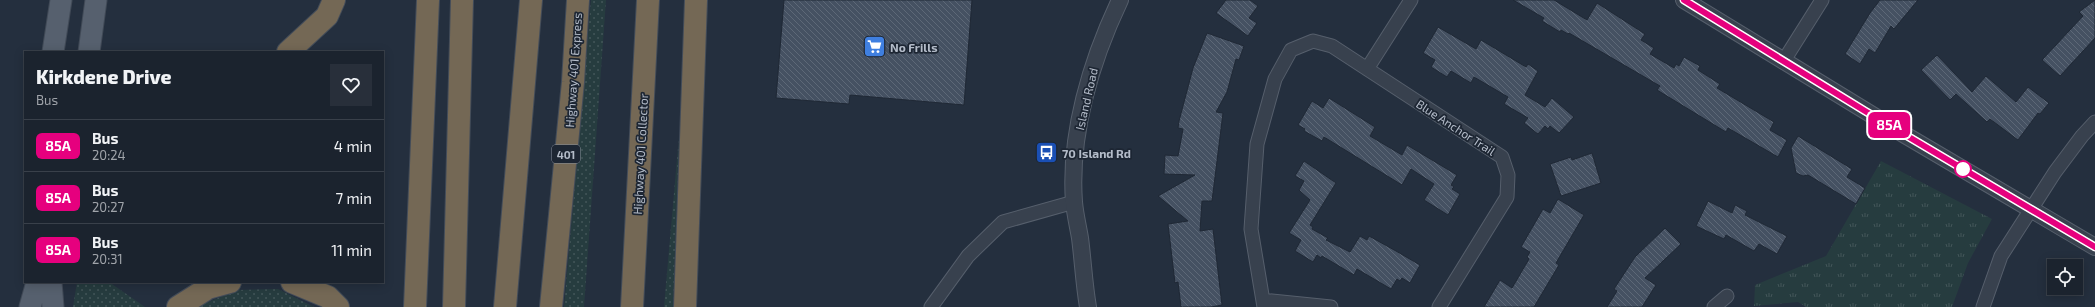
<!DOCTYPE html>
<style>
body{margin:0;font-family:"Exo 2",sans-serif;background:#282f3a;color:#f1f3f6;height:100vh;display:flex;flex-direction:column;font-size:15px;white-space:nowrap}
*{box-sizing:border-box;margin:0}
p{font-size:13px;color:#a0a4aa}
.icon{flex:none;width:22px;height:22px;fill:none;stroke:currentColor;stroke-width:2;stroke-linecap:round;stroke-linejoin:round}
.map{position:relative;flex:1;overflow:hidden}
.panel{position:absolute;left:24px;top:51px;width:360px;height:232px;display:flex;flex-direction:column;background:#1b232e;border-radius:0px;box-shadow:0 2px 10px #0003,0 0 0 1px #39404a}
.panel>*{flex:none}
.badge{padding:0 8px;border-radius:6px;font-size:14px;line-height:26px}
.buttons{position:absolute;left:2047px;top:259px;display:grid;gap:8px}
.buttons a{display:grid;place-items:center;width:36px;height:36px;border-radius:0px;background:#1b232e;box-shadow:0 2px 10px #0003,0 0 0 1px #39404a;font-size:20px}
.map>.badge{position:absolute;translate:-50% -50%;box-shadow:0 0 0 2px #fff}
.round{display:grid;place-items:center;flex:none;width:42px;height:42px;border-radius:0px;background:#282f3a}
.head{display:flex;align-items:center;justify-content:space-between;height:68px;padding:0 12px}
h1{font-size:19px;font-weight:800;line-height:30px}
ul{padding:0;list-style:none}
li{display:flex;align-items:center;gap:12px;height:52px;padding:0 12px;border-top:1px solid #39404a}
li div{flex:1}
li b{display:block;font-size:15px}
li em{font-style:normal}
li .badge{min-width:44px;font-weight:700;text-align:center}
.map>svg:first-child{display:block}
.grass{fill:url(#grass-dots)}
.park{fill:url(#park-tufts)}
.building{fill:url(#building-back-hatch);stroke:#1f2835}
.lines{fill:none;stroke-linecap:round;stroke-linejoin:round}
.minor-casing{stroke:#565f6c;stroke-width:15}
.tertiary-casing{stroke:#565f6c;stroke-width:18}
.primary-casing{stroke:#414a57;stroke-width:23}
.motorway-casing{stroke:#434c59;stroke-width:24}
.minor{stroke:#38414e;stroke-width:13}
.tertiary{stroke:#38414e;stroke-width:16}
.primary{stroke:#56606e;stroke-width:21}
.motorway{stroke:#746855;stroke-width:22}
.line-casing{stroke:#fff;stroke-width:9}
.line{stroke:#e6007e;stroke-width:6}
.stop-dot{fill:#fff;stroke:#e6007e;stroke-width:2}
.labels{text-anchor:middle;dominant-baseline:central;stroke-width:3.5;stroke-linejoin:round;paint-order:stroke}
.shield{fill:#1d2633;stroke:#878f9c;stroke-width:1}
.shield-label{font-size:11px;font-weight:bold;fill:#b4bcc9}
.poi-label{font-size:12px;font-weight:bold;fill:#b4bcc9;stroke:#1d2633;text-anchor:start}
.street-label{font-size:12px;fill:#b4bcc9;stroke:#1d2633}
</style>
<div class="map">
<svg width="2095" height="307" viewBox="0 0 2095 307">
<defs>
<pattern id="grass-dots" width="8" height="8" patternUnits="userSpaceOnUse"><rect width="8" height="8" fill="#263c3f"/><path d="M2 2h.1M6 6h.1" fill="none" stroke="#435659" stroke-width="1.8" stroke-linecap="round"/></pattern>
<pattern id="park-tufts" width="24" height="20" patternUnits="userSpaceOnUse"><rect width="24" height="20" fill="#263c3f"/><path d="M3 7l-1-3M5 7V3M7 7l1-3M15 17l-1-3M17 17v-4M19 17l1-3" fill="none" stroke="#435659"/></pattern>
<pattern id="building-back-hatch" width="6" height="6" patternUnits="userSpaceOnUse"><rect width="6" height="6" fill="#455162"/><path d="M-1 5l2 2M0 0l6 6M5-1l2 2" fill="none" stroke="#5d6877"/></pattern>
</defs>
<rect width="100%" height="100%" fill="#242f3e"/>
<path class="grass" d="M591,0h15l-22,307h-20z
M679,136l-6,171h-9z
M77,282h32l36,25h-72z
M278,289l36,18h-119l44,-17z"/>
<path class="park" d="M1881,161l111,58 -24,44 -16,44h-146l-8,-5 -44,4 1,-21 71,-29z"/>
<path class="building" d="M784,0h188l-8,105 -114,-10 -1,9 -73,-6z
M1226,0h24l8,6 -9,12 8,5 -9,13 -32,-23z
M1513,0h41l33,20 10,-17 48,31 -4,6 13,8 -4,6 24,14 2,-4 3,2 5,-9 16,9 -2,4 22,14 -3,4 57,34 -4,8 17,10 -9,17 -50,-29 -2,4 -69,-42 3,-4 -91,-53 -1,1 -7,-4 -1,2 -18,-11 2,-3z
M1880,0h38l-24,29 -3,-3 -16,27 -6,-4 -9,15 -15,-10 25,-41z
M2095,0v38l-35,38 -18,-16 41,-44 -4,-4z
M1438,27l38,22 5,-9 45,27 2,-3 10,7 -13,24 20,12 7,-9 22,19 -15,16 -9,-7 -2,3 -3,-3 -7,8 -14,-11 4,-5 -24,-14 4,-7 -34,-20 -3,6 -20,-12 -4,6 -16,-10 4,-7 -12,-7z
M1207,33l37,13 -5,14 -3,-1 -9,33 -11,20 7,1 -11,88h-10l-2,30 13,-2 9,76 -11,2h-30l-3,-25 -3,1 -7,-59 20,-3 -30,-25 37,-21 -31,-1 1,-19 13,1 5,-27 -5,-1 1,-7 14,-53z
M1937,55l35,37 14,-16 30,26 12,-15 21,16 -9,11 -2,-1 -20,27 -28,-21 -3,3 -31,-28 -6,6 -29,-30z
M1329,98l46,29 -5,9 32,19 5,-10 50,30 -6,10 3,2 -2,2 8,5 -12,21 -24,-15 10,-16 -23,-15 -9,16 -78,-48 -2,4 -18,-10 1,-2 -7,-4 14,-24 11,7z
M1798,136l54,33 -5,8 18,11 -9,16 -48,-29 -5,1 -7,-3 -5,-25z
M1592,153l9,30 -40,13 -11,-32 21,-7 1,3z
M1304,161l32,22 -26,42 3,2 -1,2 16,9 -2,2 24,12 10,-16 7,4 2,-4 27,15 24,14 -10,18 -8,-5 -2,3 -3,-2 -6,10 -34,-20 -3,6 -32,-19 -1,2 -4,-3 -4,7 -18,-11 6,-11 -12,-7 21,-33 -11,-10 5,-9 -9,-5z
M1558,199l26,16 -28,48 3,2 -25,42h-50l16,-27 12,8 17,-29 -2,-2 3,-5 -9,-5 22,-38 7,4z
M1708,201l24,12 3,-8 12,6 -2,4 42,21 -10,18 -18,-10 -5,7 -28,-16 -2,4 -28,-13z
M1665,228l16,16 -36,34 11,7 -14,22h-35l10,-16 -3,-2 21,-32z"/>
<g class="lines">
<defs>
<path id="minor" d="M1783,62l39,-62
M1367,69l44,-69
M1263,300l68,7
M931,307l37,-51 35,-34 71,-20
M1264,307l-13,-78 6,-85 18,-65 16,-29 22,-9 19,5 170,111 6,18 -1,22 -68,110
M1714,307l13,-11
M1983,307l18,-51 54,-84 27,-36 13,-14"/>
<path id="tertiary" d="M1684,0l221,135 190,112
M1088,307c-4,-23 -5,-46 -8,-69 -2,-12 -5,-24 -6,-36 -5,-68 17,-141 46,-202"/>
<path id="primary" d="M53,52l8,-52
M89,52l7,-52
M51,282l2,25
M30,307l7,-25"/>
<path id="motorway" d="M288,52l39,-36 7,-16
M292,282l36,15 10,10
M178,307l30,-19 22,-6
M415,307l13,-307
M454,307l8,-307
M505,307l26,-307
M551,307l22,-225 5,-82
M632,307l16,-307
M685,307l11,-307"/>
</defs>
<use href="#minor" class="minor-casing"/>
<use href="#tertiary" class="tertiary-casing"/>
<use href="#primary" class="primary-casing"/>
<use href="#motorway" class="motorway-casing"/>
<use href="#minor" class="minor"/>
<use href="#tertiary" class="tertiary"/>
<use href="#primary" class="primary"/>
<use href="#motorway" class="motorway"/>
</g>
<g class="lines">
<defs>
<path id="line" d="M1684,0l181,111 230,136"/>
</defs>
<use href="#line" class="line-casing"/>
<use href="#line" class="line"/>
</g>
<defs>
<symbol id="supermarket-square" viewBox="-11 -11 22 22"><rect x="-9" y="-9" width="18" height="18" rx="4" fill="#3f7fe0" stroke="#1d2633"/><path d="M-6-5.5h2.5l.6 2H6L4.5 2H-2.5L-4.4-4H-6ZM-1.5 3.2a1.3 1.3 0 1 0 .1 0ZM3 3.2a1.3 1.3 0 1 0 .1 0Z" fill="#fff"/></symbol>
<symbol id="bus-square" viewBox="-11 -11 22 22"><rect x="-9" y="-9" width="18" height="18" rx="4" fill="#1a4fb4" stroke="#1d2633"/><path d="M-5-6H5V4H4V6H2V4H-2V6H-4V4H-5ZM-3.5-4V0h7V-4ZM-3.5 1.2v1.5H-2V1.2ZM2 1.2v1.5H3.5V1.2Z" fill="#fff"/></symbol>
</defs>
<g fill-rule="evenodd">
<use href="#supermarket-square" x="862" y="34" width="25" height="25"/>
<use href="#bus-square" x="1034" y="140" width="25" height="25"/>
</g>
<circle class="stop-dot" cx="1963" cy="169" r="8"/>
<g class="labels">
<rect class="shield" x="552" y="145" width="28" height="18" rx="3"/>
<g class="shield-label">
<text x="566" y="154">401</text>
</g>
<g class="poi-label">
<text x="890" y="47">No Frills</text>
<text x="1062" y="153">70 Island Rd</text>
</g>
<g class="street-label">
<text transform="translate(573 70) rotate(-86)">Highway 401 Express</text>
<text transform="translate(1086 99) rotate(-77)">Island Road</text>
<text transform="translate(1456 127) rotate(33)">Blue Anchor Trail</text>
<text transform="translate(640 154) rotate(-87)">Highway 401 Collector</text>
</g>
</g>
</svg>
<div class="buttons">
<a><svg class="icon" aria-label="locate" viewBox="0 0 24 24"><circle cx="12" cy="12" r="6"/><path d="M12 2v4M12 18v4M2 12h4M18 12h4"/></svg></a>
</div>
<b class="badge" style="left:1889px;top:125px;background:#e6007e;color:#fff">85A</b>
<section class="panel">
<div class="head"><div><h1>Kirkdene Drive</h1><p>Bus</p></div><a class="round"><svg class="icon" aria-label="heart" viewBox="0 0 24 24"><path d="M12 20l-8-8c-3-5 5-10 8-4 3-6 11-1 8 4z"/></svg></a></div>
<ul>
<li><span class="badge" style="background:#e6007e;color:#fff">85A</span><div><b>Bus</b><p>20:24</p></div><em>4 min</em></li>
<li><span class="badge" style="background:#e6007e;color:#fff">85A</span><div><b>Bus</b><p>20:27</p></div><em>7 min</em></li>
<li><span class="badge" style="background:#e6007e;color:#fff">85A</span><div><b>Bus</b><p>20:31</p></div><em>11 min</em></li>
</ul>
</section>
</div>
